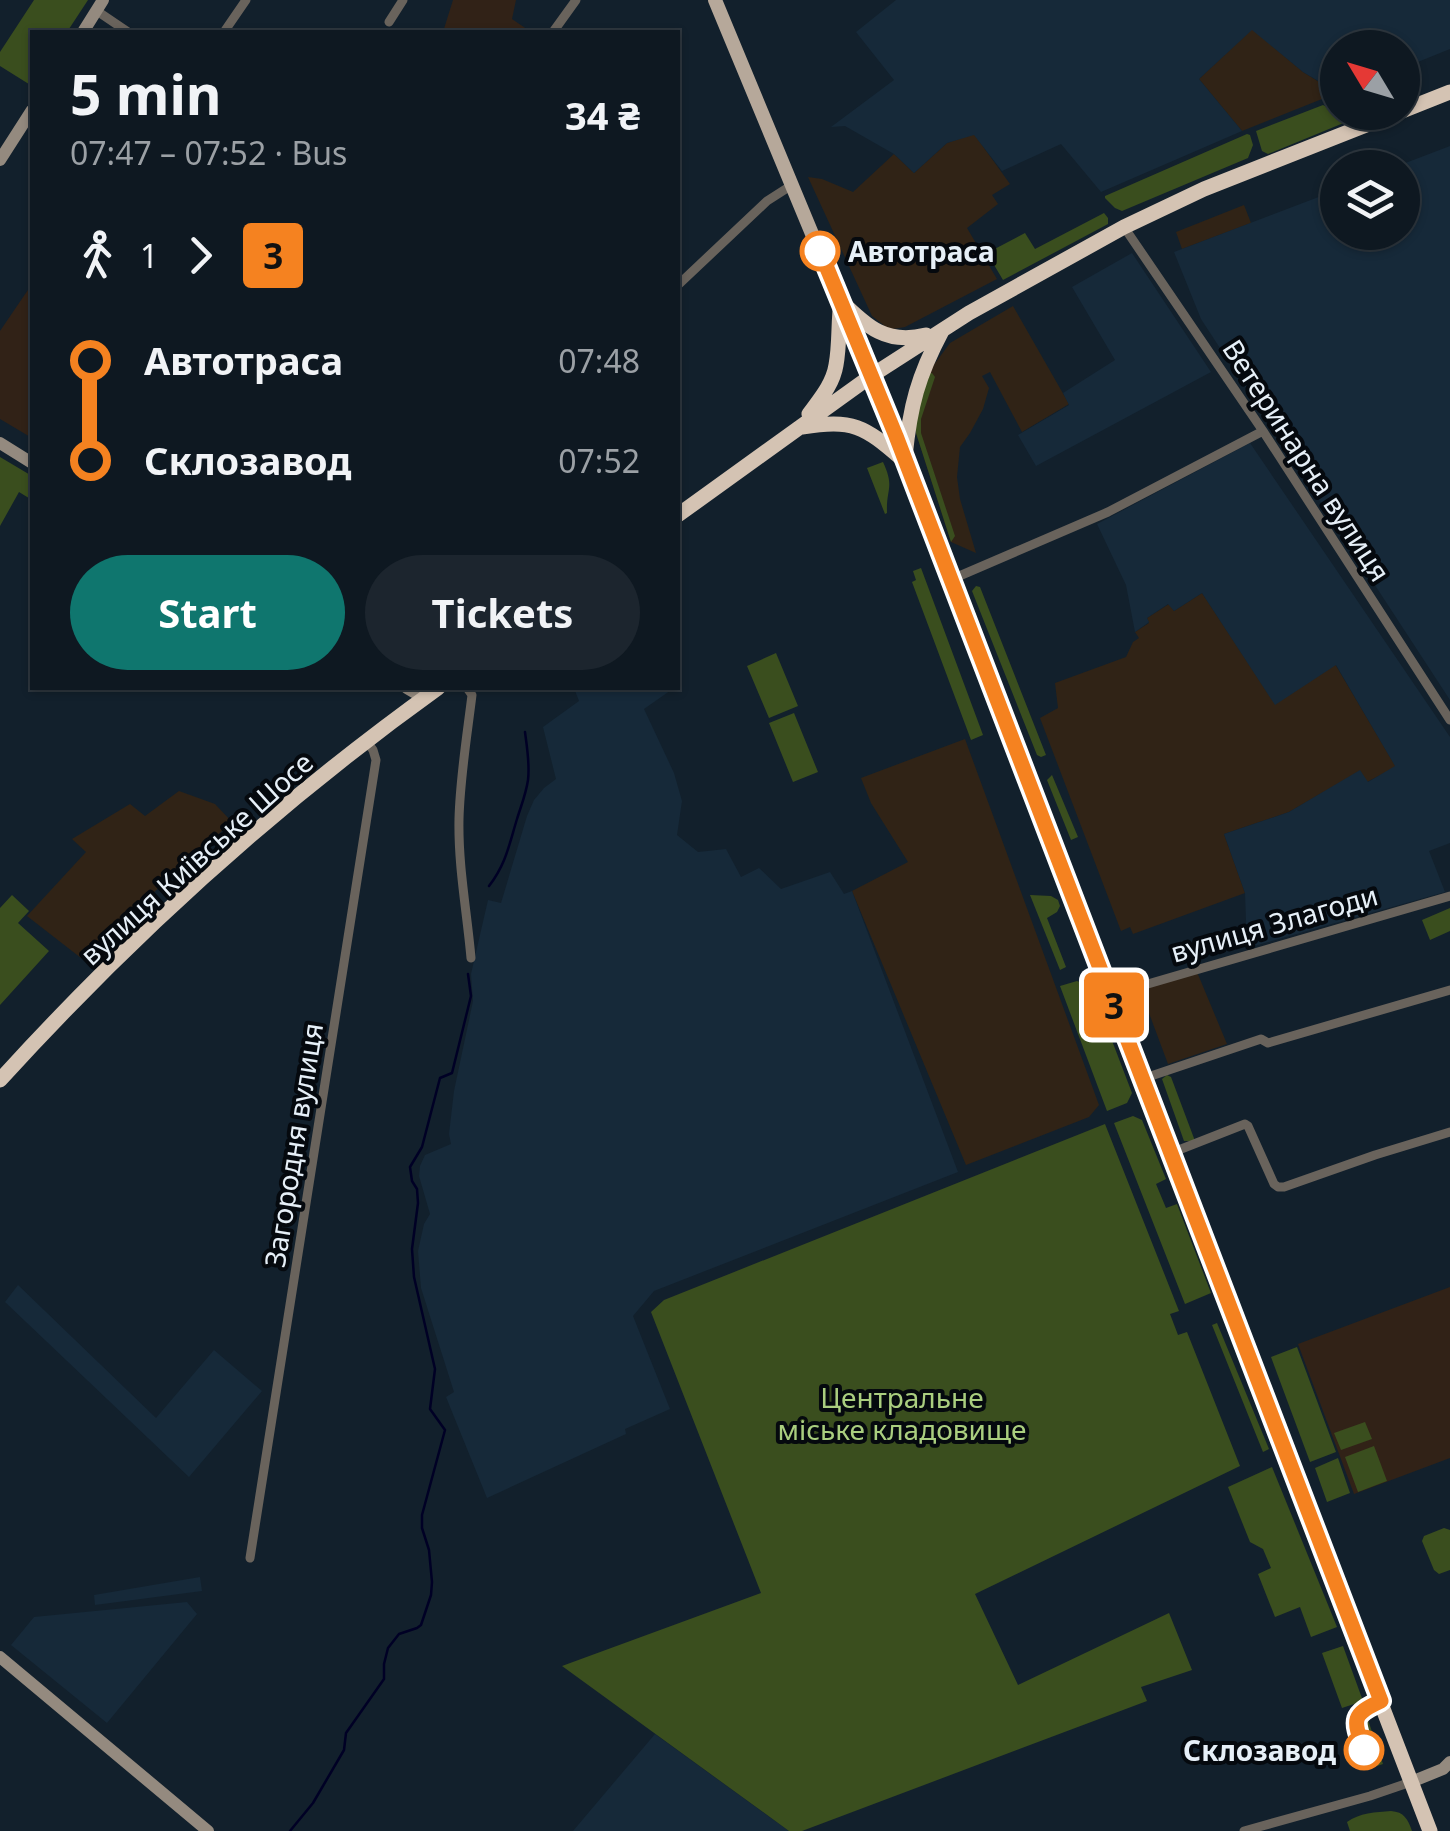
<!DOCTYPE html>
<meta charset="utf-8">
<style>
body{margin:0;font-family:"Noto Sans",sans-serif;background:#1c252e;color:#f1f3f6;height:100vh;display:flex;flex-direction:column;font-size:38px;white-space:nowrap}
*{box-sizing:border-box;margin:0}
p{font-size:32px;color:#9ba0a5}
.icon{flex:none;width:55px;height:55px;fill:none;stroke:currentColor;stroke-width:2;stroke-linecap:round;stroke-linejoin:round}
.map{position:relative;flex:1;overflow:hidden}
.sheet{position:absolute;left:30px;top:30px;width:650px;height:660px;display:flex;flex-direction:column;background:#0e1821;border-radius:0px;box-shadow:0 2px 8px #0004,0 0 0 2px #2e373f}
.sheet>*{flex:none}
.badge{padding:0 20px;border-radius:8px;font-size:35px;line-height:65px}
.needle{width:65px;rotate:308deg}
.controls{position:absolute;left:1320px;top:30px;display:grid;gap:20px}
.controls a{display:grid;place-items:center;width:100px;height:100px;border-radius:50%;background:#0e1821;box-shadow:0 2px 8px #0004,0 0 0 2px #2e373f;font-size:50px}
.map>.badge{position:absolute;translate:-50% -50%;box-shadow:0 0 0 5px #fff}
.legs{display:flex;align-items:center;gap:15px;height:110px;padding:0 40px;font-size:32px}
.legs p{margin-inline-start:auto}
.head{display:flex;align-items:center;justify-content:space-between;height:170px;padding:0 40px}
h1{font-size:55px;font-weight:700;line-height:75px}
.button{display:flex;gap:20px;margin-top:auto;padding:20px 40px}
.button a{flex:1;height:115px;border-radius:60px;background:#0f766e;color:#fff;font-size:40px;font-weight:700;line-height:115px;text-align:center}
.button a+a{background:#1c252e;color:#f1f3f6}
ul{padding:0 40px;list-style:none}
li{display:flex;align-items:center;gap:35px;height:100px;font-size:38px}
li i{display:grid;place-items:center;width:15px;height:100%;margin:0 12px;background:currentColor}
li i::after{content:'';width:25px;height:25px;margin:-12px;border:8px solid;border-radius:50%;background:#0e1821}
li p{margin-inline-start:auto}
li:first-child i{background:linear-gradient(#0000 50%,currentColor 0)}
li:last-child i{background:linear-gradient(currentColor 50%,#0000 0)}
.map>svg:first-child{display:block}
.commercial{fill:#302316}
.built{fill:#162939}
.education{fill:#312217}
.green{fill:#3a4e1e}
.lines{fill:none;stroke-linecap:round;stroke-linejoin:round}
.stream{stroke:#000025;stroke-width:2.5}
.street{stroke:#69635c;stroke-width:9}
.secondary{stroke:#948a7f;stroke-width:12}
.primary{stroke:#b6a89a;stroke-width:14}
.highway{stroke:#d4c3b3;stroke-width:15}
.line-1-casing{stroke:#fff;stroke-width:22}
.line-1{stroke:#f58220;stroke-width:15}
.stop-1-dot{fill:#fff;stroke:#f58220;stroke-width:5}
.labels{text-anchor:middle;dominant-baseline:central;stroke-width:8;stroke-linejoin:round;paint-order:stroke}
.stop-label{font-size:28px;font-weight:bold;fill:#e6eff7;stroke:#05090e;text-anchor:start}
.street-label{font-size:28px;fill:#e6eff7;stroke:#05090e}
.park-label{font-size:28px;fill:#aace7f;stroke:#05090e}
</style>
<div class="map">
<svg width="1450" height="1831" viewBox="0 0 1450 1831">
<rect width="100%" height="100%" fill="#12202c"/>
<path class="commercial" d="M1252,29l51,43 34,21 -95,38 -43,-52z
M974,134l36,50 -18,11 6,9 -31,24 30,51 -92,48 -12,2 -7,-2 -14,-11 -64,-139 14,2 31,13 41,-38 20,19 33,-30z
M1244,205l7,18 -69,26 -6,-17z
M1013,306l56,98 -47,28 -32,-60 -8,4 7,12 -6,21 -13,24 -10,14 -3,30 3,22 16,54 -25,-11 -35,-109 11,-59 23,-31z
M1202,593l73,111 60,-40 61,103 -29,15 -7,-11 -71,41 -65,22 21,59 -112,41 -3,-7 -9,4 -81,-213 18,-10 -3,-25 71,-26 7,-15 6,-4 -4,-6 14,-9 -2,-5 22,-14 5,7z
M965,739l134,366 -10,12 -123,48 -114,-274 56,-29 -37,-59 -10,-25z
M179,791l36,13 17,18 -151,136 -54,-42 59,-64 -14,-13 58,-35 15,12z
M1197,972l30,72 -59,20 -28,-75z"/>
<path class="built" d="M896,0h554v49l-47,19 -1,-20h-64l-1,44 -34,-20 -51,-42 -53,49 43,52 -141,61 -40,-48 -59,27 -28,-36 -27,8 -33,30 -20,-19 -49,-28 -14,1 63,-47 -38,-48z
M1450,146v554l-249,-381 -27,-67 163,-62 1,42h64v-64l-7,-1z
M1132,253l79,119 -175,94 -18,-31 51,-30 -6,-12 52,-33 -43,-73z
M1250,443l200,294v106l-21,8 16,41 -198,56 -2,-55 -21,-59 65,-22 71,-42 8,12 27,-16 -59,-101 -61,40 -73,-112 -28,18 -6,-7 -21,14 2,4 -14,10 -9,-47 -29,-61z
M574,688h100l-30,21 30,64 8,28 -5,34 21,17 28,-3 15,28 18,-9 22,21 49,-17 14,22 8,-3 106,281 -304,119 -21,25 37,93 -45,20 1,5 -139,64 -41,-101 8,-5 -33,-104 -3,-37 6,-27 6,-10 -11,-38 1,-10 5,-11 26,-11 -2,-10 5,-43 19,-90 -2,-27 17,-74 13,3 26,-87 7,-16 10,-12 12,-9 -13,-52 36,-26z
M18,1285l138,133 58,-68 48,41 -73,86 -184,-175z
M200,1577l2,14 -107,14 -1,-10z
M187,1602l10,12 -90,109 -96,-78 23,-28z
M655,1734l134,97h-216z"/>
<path class="education" d="M453,0h63l-4,19 19,13h-88z
M32,284v154l-32,-19v-88z
M1450,1287v171l-96,36 -56,-150z"/>
<path class="green" d="M34,0h54l-21,32h-35v54l-32,-20v-14z
M1323,105l23,12v5l-78,32 -6,-3 -6,-20z
M1247,134l3,1 3,10 -5,13 -126,53 -7,-3 -10,-10v-2z
M1104,213l4,5v6l-105,56 -16,-27 38,-20 10,16z
M932,373l3,4 -14,42v14l34,103 -4,6 -35,-109v-13l11,-46z
M0,457l32,19v24l-13,-8 -19,34z
M883,462c12,26 3,26 4,51l-2,1 -18,-46z
M921,568l62,167 -12,5 -59,-158 4,-2 -3,-9z
M976,586l4,1 66,168 -5,2 -4,-2 -65,-164z
M776,653l22,53 -29,12 -22,-52z
M794,713l24,59 -25,10 -24,-59z
M1052,775l26,62 -7,3 -24,-60z
M12,895l17,16 -11,12 31,28 -49,54v-97z
M1030,895l21,1 7,4 2,6 -3,6 -10,6 19,49 -6,3z
M1450,908v23l-20,9 -8,-20z
M1077,981l11,4 5,6 39,102 -5,10 -20,8 -47,-125z
M1167,1075l4,2 24,64h-11l-22,-62z
M1133,1116l9,4 24,59 -10,5 10,24 11,-4 34,89 -26,11 -71,-181z
M1105,1124l74,187 -9,3 8,21 9,-3 53,134 -265,128 43,91 151,-72 23,57 -51,17 6,14 -345,130h-13l-227,-165 199,-73 -110,-281 13,-12z
M1217,1323l52,126 -6,3 -51,-127z
M1297,1347l39,105 -26,10 -39,-105z
M1365,1422l7,17 -31,11 -7,-17z
M1374,1446l13,35 -29,11 -13,-35z
M1338,1458l12,35 -23,9 -12,-34z
M1272,1467l65,160 -26,10 -11,-30 -25,10 -17,-43 13,-6 -8,-19 -13,-7 -22,-55z
M1444,1528l6,2v40l-11,4 -5,-4 -12,-29 2,-5z
M1343,1646l20,55 -21,7 -20,-55z
M1368,1720l15,44 -9,3 -15,-44z
M1391,1811c13,1 17,8 21,20h-62l-3,-9c12,-9 29,-10 44,-11z"/>
<g class="lines">
<path class="stream" d="M489,886c17,-22 20,-41 28,-67 4,-13 9,-25 11,-39 2,-16 -1,-32 -3,-48
M290,1831l23,-28 31,-53 2,-17 38,-54v-15l4,-16 11,-14 18,-6 4,-3 10,-30 1,-13 -3,-32 -7,-22v-13l23,-85 -15,-21 5,-40 -21,-92 -2,-28 6,-46 -1,-14 -5,-8 -2,-14 12,-20 18,-69 12,-5 19,-77 -3,-22"/>
<path class="street" d="M97,11l31,21
M389,22l14,-22
M224,32l22,-32
M553,32l23,-32
M1124,227l139,204 187,289
M678,285l89,-84 25,-16
M950,580l158,-68 155,-81
M467,688l5,7c-5,41 -12,83 -13,124 -1,47 8,93 12,139
M1110,995l340,-99
M1142,1079l119,-40 7,4 182,-53
M1171,1153l74,-29 3,2 26,58 4,3h6l91,-32 75,-23
M250,1558l126,-798 -3,-10 -6,-8
M1244,1831l126,-35 41,-14"/>
<path class="secondary" d="M83,32l20,-32
M0,160l32,-50
M0,443l32,20
M407,688l17,10
M0,1657l208,174
M1411,1782l32,-13 7,-7"/>
<path class="primary" d="M715,0l156,376"/>
<path class="highway" d="M1402,111l48,-19
M841,301c26,26 46,44 85,34
M871,376l559,1455
M809,414c11,-15 24,-30 27,-49 4,-21 2,-43 5,-64
M802,427c51,-8 62,-1 100,32
M905,457c5,-51 13,-81 37,-126
M678,515l193,-139 98,-63 155,-86 80,-38 195,-77
M0,1080c132,-145 279,-278 438,-392"/>
</g>
<g class="lines">
<defs>
<path id="line-1" d="M820,251l76,185 485,1265c-30,14 -28,18 -17,49"/>
</defs>
<use href="#line-1" class="line-1-casing"/>
<use href="#line-1" class="line-1"/>
</g>
<g class="stop-1-dot">
<circle cx="820" cy="251" r="18"/>
<circle cx="1364" cy="1750" r="18"/>
</g>
<g class="labels">
<g class="stop-label">
<text x="848" y="251">Автотраса</text>
<text x="1336" y="1750" text-anchor="end">Склозавод</text>
</g>
<g class="street-label">
<text transform="translate(1307 460) rotate(57)">Ветеринарна вулиця</text>
<text transform="translate(196 858) rotate(-42)">вулиця Київське Шосе</text>
<text transform="translate(1274 923) rotate(-16)">вулиця Злагоди</text>
<text transform="translate(293 1145) rotate(-81)">Загородня вулиця</text>
</g>
<g class="park-label">
<text x="902" y="1397">Центральне<tspan x="902" dy="32">міське кладовище</tspan></text>
</g>
</g>
</svg>
<div class="controls">
<a><svg class="needle" viewBox="-14 -14 28 28"><path d="M0-13l5 13h-10z" fill="#e53935"/><path d="M0 13l5-13h-10z" fill="#9ba0a5"/></svg></a>
<a><svg class="icon" aria-label="layers" viewBox="0 0 24 24"><path d="M12 4l9 5-9 5-9-5zM3 14l9 5 9-5"/></svg></a>
</div>
<b class="badge" style="left:1114px;top:1005px;background:#f58220;color:#111">3</b>
<section class="sheet">
<div class="head"><div><h1>5 min</h1><p>07:47 – 07:52 · Bus</p></div><b>34 ₴</b></div>
<div class="legs"><svg class="icon" aria-label="walk" viewBox="0 0 24 24"><circle cx="13" cy="4" r="2"/><path d="M13 8l-2 6 4 7M11 14l-3 7M7 12l3-4h3l4 4"/></svg>1<svg class="icon" aria-label="forward" viewBox="0 0 24 24"><path d="M9 5l7 7-7 7"/></svg><b class="badge" style="background:#f58220;color:#111">3</b></div>
<ul>
<li><i style="color:#f58220"></i><b>Автотраса</b><p>07:48</p></li>
<li><i style="color:#f58220"></i><b>Склозавод</b><p>07:52</p></li>
</ul>
<div class="button"><a>Start</a><a>Tickets</a></div>
</section>
</div>
